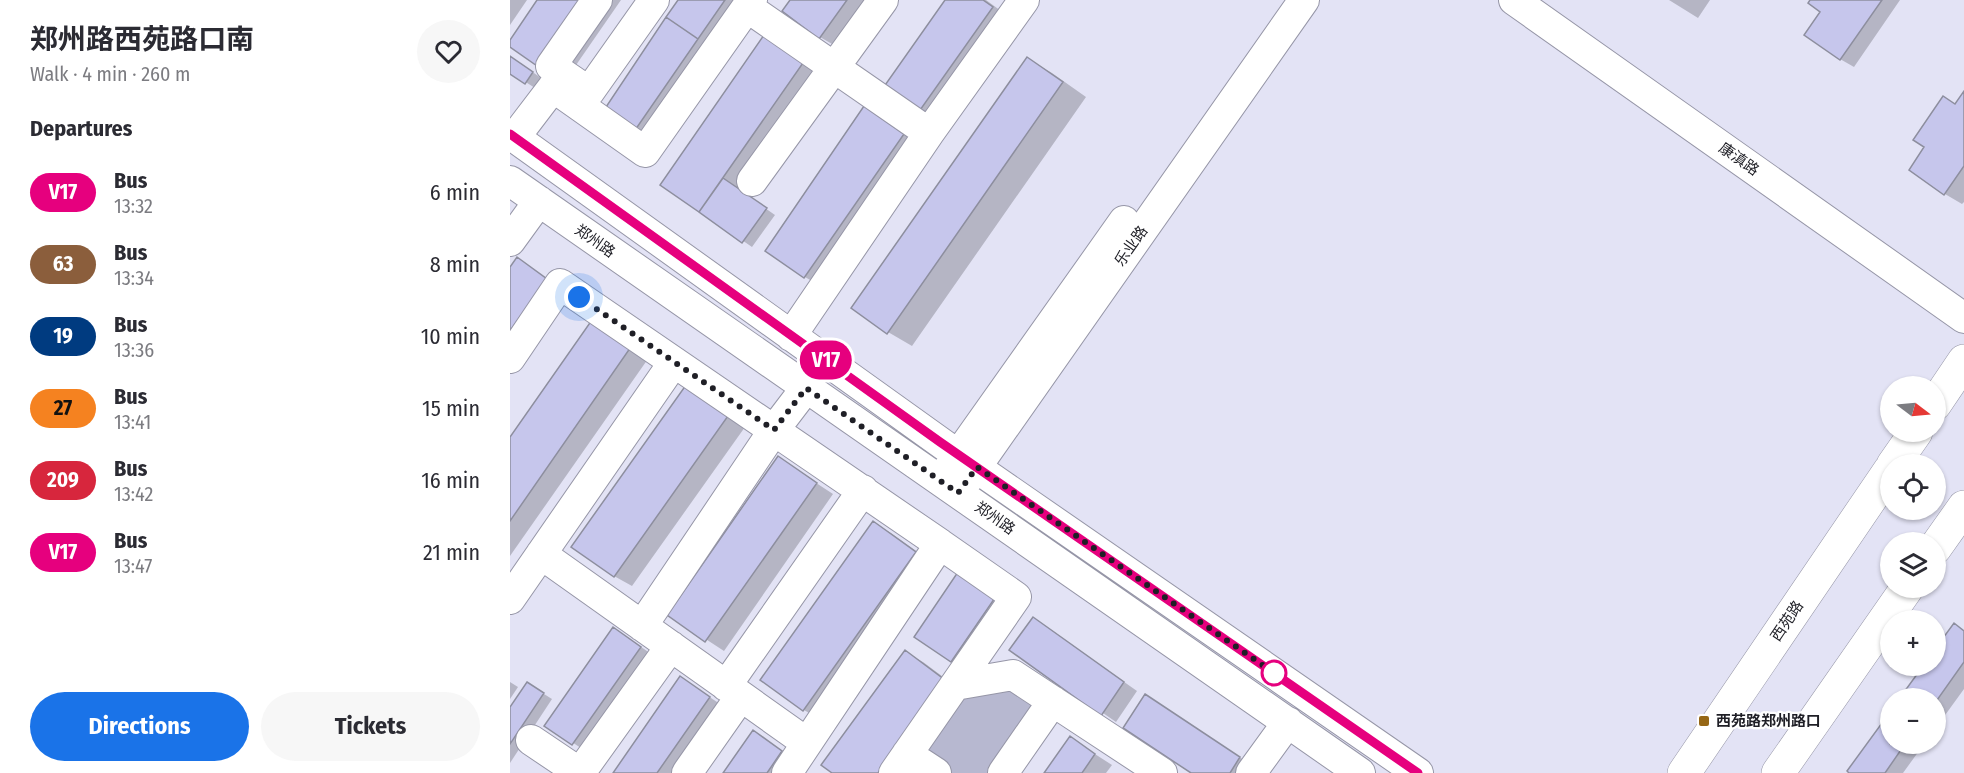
<!DOCTYPE html>
<meta charset="utf-8">
<style>
body{margin:0;font-family:"Fira Sans Condensed","Noto Sans SC",sans-serif;background:#f7f7f7;color:#2b2b33;height:100vh;display:flex;flex-direction:column;font-size:22px;white-space:nowrap}
*{box-sizing:border-box;margin:0}
p{font-size:20px;color:#7c7c81}
.icon{flex:none;width:33px;height:33px;fill:none;stroke:currentColor;stroke-width:2;stroke-linecap:round;stroke-linejoin:round}
.map{position:relative;flex:1;overflow:hidden}
.sheet{display:flex;flex-direction:column;background:#fff;width:510px}
.sheet>*{flex:none}
.badge{padding:0 12px;border-radius:20px;font-size:21px;line-height:39px}
.needle{width:39px;rotate:106deg}
.controls{position:absolute;left:1370px;top:376px;display:grid;gap:12px}
.controls a{display:grid;place-items:center;width:66px;height:66px;border-radius:50%;background:#fff;box-shadow:0 2px 4px #0004;font-size:30px}
.you{position:absolute;width:30px;height:30px;margin:-15px;border:4px solid #fff;border-radius:50%;background:#1a73e8;box-shadow:0 0 0 9px #1a73e833}
.map>.badge{position:absolute;translate:-50% -50%;box-shadow:0 0 0 3px #fff}
h2{padding:0 30px;font-size:22px;line-height:54px}
.round{display:grid;place-items:center;flex:none;width:63px;height:63px;border-radius:32px;background:#f7f7f7}
.summary{display:flex;align-items:center;justify-content:space-between;height:102px;padding:0 30px}
h1{font-size:28px;font-weight:700;line-height:45px}
.button{display:flex;gap:12px;margin-top:auto;padding:12px 30px}
.button a{flex:1;height:69px;border-radius:36px;background:#1a73e8;color:#fff;font-size:24px;font-weight:700;line-height:69px;text-align:center}
.button a+a{background:#f7f7f7;color:#2b2b33}
ul{padding:0;list-style:none}
li{display:flex;align-items:center;gap:18px;height:72px;padding:0 30px}
li div{flex:1}
li b{display:block;font-size:22px}
li em{font-style:normal}
li .badge{min-width:66px;font-weight:700;text-align:center}
main{display:flex;flex:1;min-height:0}
.map>svg:first-child{display:block}
.green{fill:#b7b8d0}
.shadow{fill:#0003}
.building{fill:#c6c6ec;stroke:#8d8e9e;stroke-width:1.5}
.lines{fill:none;stroke-linecap:round;stroke-linejoin:round}
.minor-casing{stroke:#9696a7;stroke-width:32}
.major-casing{stroke:#9696a7;stroke-width:34}
.minor{stroke:#fff;stroke-width:30}
.major{stroke:#fff;stroke-width:33}
.line-casing{stroke:#fff;stroke-width:14}
.line{stroke:#e6007e;stroke-width:9}
.walk{stroke:#1f1f26;stroke-width:6;stroke-dasharray:0 10.8}
.stop-dot{fill:#fff;stroke:#e6007e;stroke-width:3}
.poi-dot{fill:#966716;stroke:#fff;stroke-width:2}
.labels{text-anchor:middle;dominant-baseline:central;stroke-width:4.5;stroke-linejoin:round;paint-order:stroke}
.street-label{font-size:15px;fill:#1f1f26;stroke:#fff}
.poi-label{font-size:15px;font-weight:bold;fill:#1f1f26;stroke:#fff;text-anchor:start}
</style>
<main>
<section class="sheet">
<div class="summary"><div><h1>郑州路西苑路口南</h1><p>Walk · 4 min · 260 m</p></div><a class="round"><svg class="icon" aria-label="heart" viewBox="0 0 24 24"><path d="M12 20l-8-8c-3-5 5-10 8-4 3-6 11-1 8 4z"/></svg></a></div>
<h2>Departures</h2>
<ul>
<li><span class="badge" style="background:#e6007e;color:#fff">V17</span><div><b>Bus</b><p>13:32</p></div><em>6 min</em></li>
<li><span class="badge" style="background:#8b5e3c;color:#fff">63</span><div><b>Bus</b><p>13:34</p></div><em>8 min</em></li>
<li><span class="badge" style="background:#003b80;color:#fff">19</span><div><b>Bus</b><p>13:36</p></div><em>10 min</em></li>
<li><span class="badge" style="background:#f58220;color:#111">27</span><div><b>Bus</b><p>13:41</p></div><em>15 min</em></li>
<li><span class="badge" style="background:#d7263d;color:#fff">209</span><div><b>Bus</b><p>13:42</p></div><em>16 min</em></li>
<li><span class="badge" style="background:#e6007e;color:#fff">V17</span><div><b>Bus</b><p>13:47</p></div><em>21 min</em></li>
</ul>
<div class="button"><a>Directions</a><a>Tickets</a></div>
</section>
<div class="map">
<svg width="1454" height="773" viewBox="0 0 1454 773">
<rect width="100%" height="100%" fill="#e3e3f5"/>
<path class="green" d="M500,687l29,16 -46,70h-46l-23,-16 40,-61z"/>
<path class="shadow" d="M0,0h17l-17,25z
M29,0h82l-56,81 -50,-33h-5v-6z
M171,0h78l-103,149 -24,-14z
M282,0h89l-37,51 -24,-14z
M437,0h39l30,22 -73,104 -24,-14z
M1159,0h41l-12,18z
M1302,0h88l-46,67 -14,-8 -18,-47z
M255,37l61,41 -81,116 30,21 -23,32 -90,-62z
M0,56l31,22 -6,10 -25,-16z
M518,59l24,14 34,24 -174,249 -24,-14z
M1454,94v108l-2,2 -17,-10 11,-89z
M379,122l38,27 -98,142 -24,-14 -38,-27z
M84,319l56,37 -140,200v-117z
M194,397l41,30 -113,159 -18,-10z
M268,458l55,36 -109,157 -55,-36z
M363,523l18,10 42,30 -112,157 -17,-10z
M453,568l49,33 -47,68 -14,-8z
M1444,625l10,6v58l-29,40v-30h-34l24,-33h10v-14z
M536,627l91,64 -21,31 -104,-72z
M117,637l27,19 -67,96 -41,-27z
M395,652l18,10 39,29 -59,82h-69z
M171,678l42,28 -47,67h-62z
M0,682l8,5 -8,12z
M26,689l16,10 -42,64v-57l2,1z
M649,704l94,62 -5,7h-54z
M1380,714v30h34l-21,29h-51z
M243,732l42,27 -10,14h-60z
M560,738l42,27 -6,8h-60z"/>
<path class="building" d="M27,0h50l-47,68 -30,-21v-7z
M168,0h47l-27,39 -32,-22z
M280,0h57l-28,39 -37,-28z
M435,0h38l10,7 -75,106 -35,-25z
M1300,0h72l-42,60 -36,-25 16,-23 -12,-9z
M156,17l32,22 -67,97 -31,-20z
M254,35l39,28 -104,149 -39,-27z
M0,56l23,16 -8,12 -15,-10z
M517,57l36,25 -176,252 -36,-26z
M1454,91v75l-20,29 -35,-25 15,-23 -11,-7 30,-44 12,8z
M354,106l40,28 -100,144 -39,-27z
M213,178l44,30 -25,35 -43,-31z
M7,257l30,22 -37,52v-64z
M84,317l39,27 -123,177v-84z
M176,385l42,31 -114,161 -43,-30z
M268,456l39,27 -112,159 -38,-27z
M363,521l43,31 -113,159 -43,-31z
M452,566l37,26 -48,70 -37,-25z
M523,617l91,65 -23,34 -92,-66z
M1444,623l10,8v31l-29,41v-4h-36l24,-33h12v-17z
M103,627l28,20 -69,98 -28,-19z
M395,650l40,30 -67,93h-46l-11,-8z
M170,676l30,21 -53,76h-44z
M17,682l17,11 -34,51v-37z
M635,694l95,63 -10,16h-39l-68,-45z
M1380,712v32h15l-20,29h-36l-2,-2z
M243,730l29,21 -15,22h-44z
M560,736l25,18 -13,19h-38z"/>
<g class="lines">
<defs>
<path id="minor" d="M87,0l-46,66 38,26 65,-92
M1004,0l450,318
M237,7l182,126
M43,87l92,65 107,-152
M0,134l448,321 460,318
M5,137l48,-63
M0,181l850,592
M242,181l131,-181
M0,241l29,-40
M281,336l138,-203 95,-133
M0,358l50,-74 380,260 -153,229
M437,471l177,-250
M455,483l339,-483
M31,554l266,189
M0,599l164,-237
M132,626l132,-196 32,-42
M445,685l58,-10 149,98
M216,686l137,-196
M21,740l49,33
M397,754l29,19
M70,773l91,-127
M177,773l54,-77
M384,773l122,-176 -76,-53
M493,773l50,-72
M741,773l37,-51"/>
<path id="major" d="M1425,404l29,-43
M1383,465l23,-33
M1425,548l29,-41
M1174,773l206,-303
M1268,773l129,-185"/>
</defs>
<use href="#minor" class="minor-casing"/>
<use href="#major" class="major-casing"/>
<use href="#minor" class="minor"/>
<use href="#major" class="major"/>
</g>
<g class="lines">
<defs>
<path id="line" d="M0,134l430,308 478,331"/>
</defs>
<use href="#line" class="line-casing"/>
<use href="#line" class="line"/>
<path class="walk" d="M69,297l195,133 32,-42 152,105 19,-26 297,206"/>
</g>
<circle class="stop-dot" cx="764" cy="673" r="12"/>
<rect class="poi-dot" x="1188" y="715" width="12" height="12" rx="3"/>
<g class="labels">
<g class="street-label">
<text transform="translate(1229 159) rotate(35)">康滇路</text>
<text transform="translate(85 241) rotate(35)">郑州路</text>
<text transform="translate(621 246) rotate(-55)">乐业路</text>
<text transform="translate(485 518) rotate(35)">郑州路</text>
<text transform="translate(1277 621) rotate(-56)">西苑路</text>
</g>
<g class="poi-label">
<text x="1206" y="721">西苑路郑州路口</text>
</g>
</g>
</svg>
<div class="controls">
<a><svg class="needle" viewBox="-14 -14 28 28"><path d="M0-13l5 13h-10z" fill="#e53935"/><path d="M0 13l5-13h-10z" fill="#7c7c81"/></svg></a>
<a><svg class="icon" aria-label="locate" viewBox="0 0 24 24"><circle cx="12" cy="12" r="6"/><path d="M12 2v4M12 18v4M2 12h4M18 12h4"/></svg></a>
<a><svg class="icon" aria-label="layers" viewBox="0 0 24 24"><path d="M12 4l9 5-9 5-9-5zM3 14l9 5 9-5"/></svg></a>
<a>+</a>
<a>−</a>
</div>
<div class="you" style="left:69px;top:297px"></div>
<b class="badge" style="left:316px;top:360px;background:#e6007e;color:#fff">V17</b>
</div>
</main>
